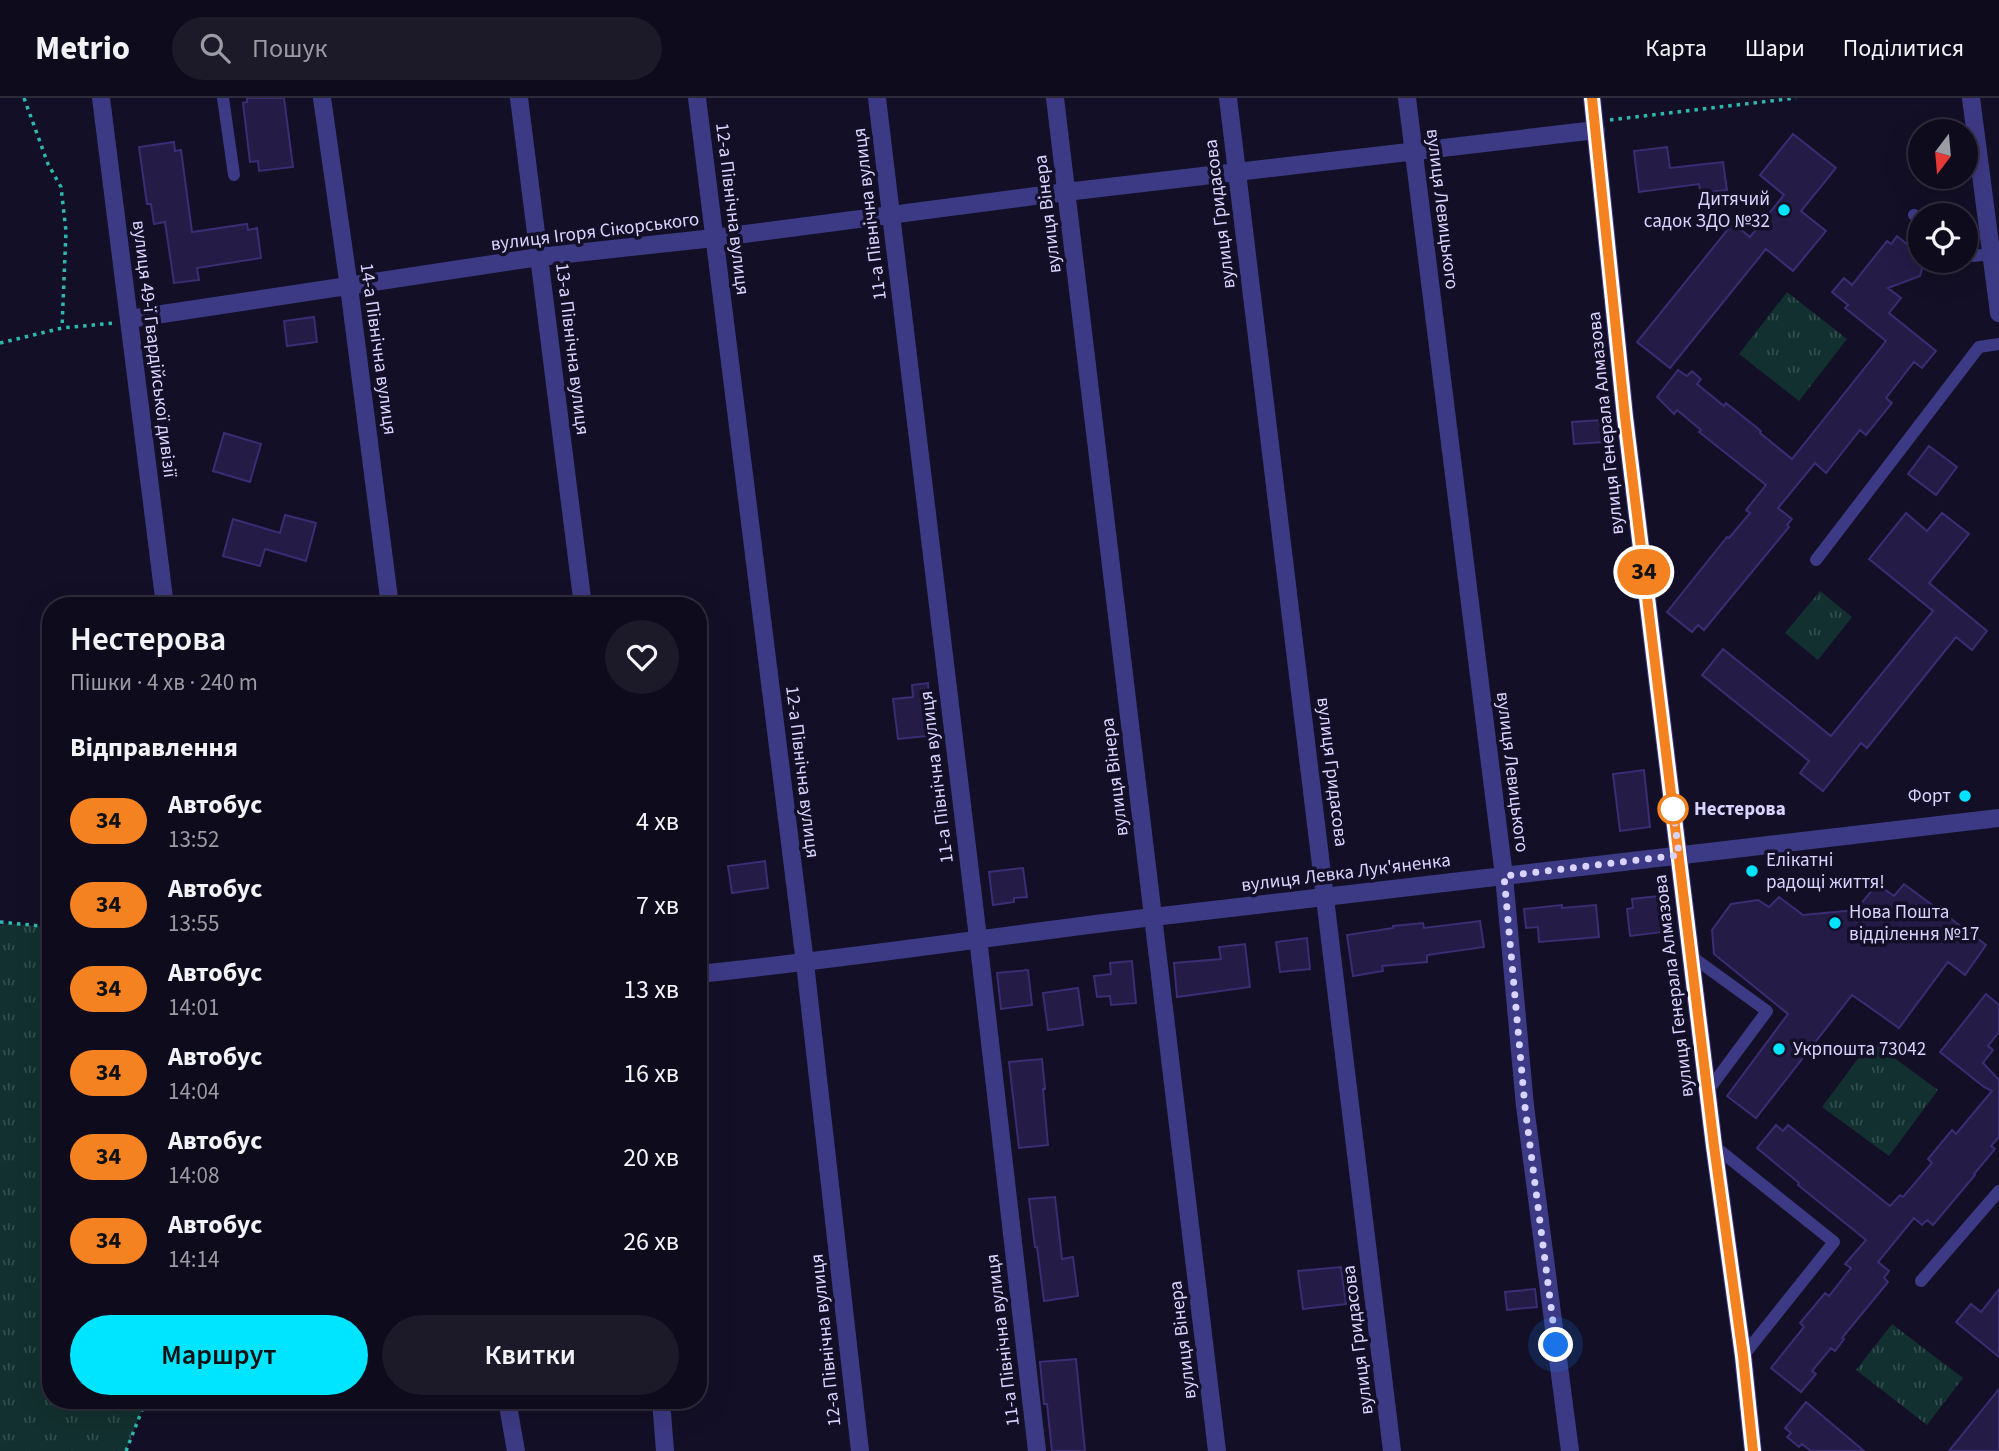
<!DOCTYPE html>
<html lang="uk">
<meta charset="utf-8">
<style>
body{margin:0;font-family:"Source Sans 3",sans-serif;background:#1c1929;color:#f1f3f6;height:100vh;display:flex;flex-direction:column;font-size:26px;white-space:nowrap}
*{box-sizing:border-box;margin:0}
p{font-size:23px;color:#9b9ba3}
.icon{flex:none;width:38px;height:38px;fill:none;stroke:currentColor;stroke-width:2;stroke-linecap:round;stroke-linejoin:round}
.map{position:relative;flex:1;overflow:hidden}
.side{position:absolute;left:42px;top:499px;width:665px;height:812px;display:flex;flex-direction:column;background:#0e0b1c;border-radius:28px;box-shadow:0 7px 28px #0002,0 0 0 2px #2e2b3b}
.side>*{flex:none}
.badge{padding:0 14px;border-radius:23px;font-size:24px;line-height:46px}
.needle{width:46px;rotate:196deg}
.buttons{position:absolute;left:1908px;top:21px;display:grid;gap:14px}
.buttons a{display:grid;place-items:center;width:70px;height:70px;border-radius:50%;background:#0e0b1c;box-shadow:0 7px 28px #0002,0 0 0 2px #2e2b3b;font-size:35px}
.you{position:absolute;width:35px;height:35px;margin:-18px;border:5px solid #fff;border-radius:50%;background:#1a73e8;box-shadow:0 0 0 10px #1a73e833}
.map>.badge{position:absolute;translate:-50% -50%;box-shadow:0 0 0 4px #fff}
h2{padding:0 28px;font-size:26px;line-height:63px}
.round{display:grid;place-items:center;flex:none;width:74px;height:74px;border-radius:37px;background:#1c1929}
.head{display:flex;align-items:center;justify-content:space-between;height:119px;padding:0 28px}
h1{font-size:33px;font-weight:600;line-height:52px}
.action{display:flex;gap:14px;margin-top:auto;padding:14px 28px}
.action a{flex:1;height:80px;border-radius:42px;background:#00e5ff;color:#111;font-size:28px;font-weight:600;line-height:80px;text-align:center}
.action a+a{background:#1c1929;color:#f1f3f6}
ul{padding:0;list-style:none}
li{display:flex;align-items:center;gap:21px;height:84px;padding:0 28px}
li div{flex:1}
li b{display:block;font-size:26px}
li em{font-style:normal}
li .badge{min-width:77px;font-weight:700;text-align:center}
header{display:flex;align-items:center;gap:42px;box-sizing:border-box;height:98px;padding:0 35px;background:#0e0b1c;border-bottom:2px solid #2e2b3b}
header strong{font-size:33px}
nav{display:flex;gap:38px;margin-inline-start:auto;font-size:24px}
.search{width:490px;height:63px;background:#1c1929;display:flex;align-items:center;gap:18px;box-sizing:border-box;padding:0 24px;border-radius:38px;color:#9b9ba3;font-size:26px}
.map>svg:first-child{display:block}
.grass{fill:url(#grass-tufts)}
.building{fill:#241b47;stroke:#3b2d73;stroke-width:2}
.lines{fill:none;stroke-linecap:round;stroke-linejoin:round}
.path{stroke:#2fb8b0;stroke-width:3.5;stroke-dasharray:3.5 5;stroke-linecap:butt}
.service{stroke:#3d3a85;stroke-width:12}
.minor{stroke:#3d3a85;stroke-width:18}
.tertiary{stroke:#3d3a85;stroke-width:18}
.line-casing{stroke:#fff;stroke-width:16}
.line{stroke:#f58220;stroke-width:10}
.walk{stroke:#d9d4ff;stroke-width:7;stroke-dasharray:0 12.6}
.poi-dot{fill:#00e5ff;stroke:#130f26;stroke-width:2.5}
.stop-dot{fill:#fff;stroke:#f58220;stroke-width:3.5}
.labels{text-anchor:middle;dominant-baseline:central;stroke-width:7;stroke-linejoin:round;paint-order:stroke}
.poi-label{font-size:19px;fill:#d9d4ff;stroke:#130f26;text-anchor:start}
.street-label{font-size:19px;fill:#d9d4ff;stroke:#130f26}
.stop-label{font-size:19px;font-weight:bold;fill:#d9d4ff;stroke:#130f26;text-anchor:start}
</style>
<header>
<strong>Metrio</strong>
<div class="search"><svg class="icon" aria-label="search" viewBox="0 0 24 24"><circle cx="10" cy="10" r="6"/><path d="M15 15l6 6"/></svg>Пошук</div>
<nav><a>Карта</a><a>Шари</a><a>Поділитися</a></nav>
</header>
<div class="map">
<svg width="1999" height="1353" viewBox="0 0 1999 1353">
<defs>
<pattern id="grass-tufts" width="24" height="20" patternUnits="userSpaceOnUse" patternTransform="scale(1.75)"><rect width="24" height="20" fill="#12302f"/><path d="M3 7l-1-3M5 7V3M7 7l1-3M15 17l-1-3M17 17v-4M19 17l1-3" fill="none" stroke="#344d4e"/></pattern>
</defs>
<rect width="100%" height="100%" fill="#130f26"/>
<path class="grass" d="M1787,194l60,47 -48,62 -60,-47z
M1820,493l32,26 -34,43 -33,-27z
M4,825l47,4v473h95l-20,51h-126v-525z
M1871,943l67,49 -49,66 -67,-49z
M1892,1226l71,54 -36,47 -71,-55z"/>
<path class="building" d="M247,0h37l9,69 -34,4 -1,-10 -8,1 -7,-59 4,-1z
M1793,36l43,34 -35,43 25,20 -33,40 -27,-22 -96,119 -33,-26 96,-119 17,14 34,-42 -24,-20z
M174,44l1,9 6,-1 11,82 55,-8 1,6 9,-2 4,30 -64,10 2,12 -25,3 -9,-61 -11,2 -3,-20h-4l-8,-57z
M1667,49l3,21 53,-6 4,28 -26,3 -2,-9 -60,8 -5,-41z
M1897,138l23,19v6h4l-4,15 -32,12 13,10 -12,15 47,38 -14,17 -8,-6 -28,36 6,5 -26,32 -6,-5 -34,43 -11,-10 -37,45 14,11 -5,6 2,2 -85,103 -6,-5 -6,7 -25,-20 60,-75 2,1 21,-25 -4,-3 20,-25 -67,-53 2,-2 -24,-20 -3,4 -17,-17 21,-27 9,6 5,-5 9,8 -4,5 27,22 2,-3 35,28 -1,2 32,26 94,-118 -41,-33 3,-3 -16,-13 12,-14 8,7 35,-44 4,3z
M314,219l3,25 -30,4 -3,-25z
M1602,322l2,22 -30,2 -2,-22z
M224,335l37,11 -11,38 -37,-11z
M1929,348l28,21 -21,28 -28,-21z
M1906,415l21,18 15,-18 27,21 -40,49 58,48 -15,19 -16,-13 -89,111 -6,-5 -38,48 -23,-18 9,-12 -107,-86 21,-26 108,87 102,-125 -64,-52z
M285,417l31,8 -10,38 -41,-12 -5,17 -37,-10 10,-37 47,14z
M928,585l1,14 -7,1 4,38 -28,3 -5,-40 20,-2 -1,-12z
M1644,672l6,57 -30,4 -7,-57z
M765,763l3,27 -36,5 -4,-27z
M1023,770l4,29 -13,1v4l-21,3 -4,-33z
M1877,786l17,12 10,-12 82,61 -21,30 -17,-13 -49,66 -47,-33 -96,123 -29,-22 61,-82 -74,-60 -2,-24 19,-26 27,-4 11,7 10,-10 24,18 53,-5z
M1659,798l4,36 -33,4 -3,-27 6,-1 -1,-9z
M1562,807v3l34,-3 3,32 -60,5 -1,-15 -12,1 -2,-19z
M1480,823l4,26 -57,8v7l-45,4 1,5 -30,5 -6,-41 46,-7v-2l30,-3 1,5z
M1307,840l3,31 -30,3 -4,-30z
M1245,846l5,43 -73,10 -3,-34 47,-4 -2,-12z
M1132,863l4,42 -25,2 -1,-9 -13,1 -3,-21 17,-2 -1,-11z
M1028,872l4,35 -31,4 -4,-36z
M1078,890l5,37 -35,5 -5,-37z
M1986,896l13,11v27l-11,14 5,4 -10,13 16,17v57l-8,9 4,3 -21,25 1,1 -42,50 -6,-5 -5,5 -8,-7 -36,44 11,9 -5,7 4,4 -46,56 2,1 -9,12 -4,-3 -19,23 4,3 -15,18 -30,-24 33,-41 -4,-4 25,-30 4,3 22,-28 -6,-4 21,-24 -68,-55 1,-2 -42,-35 19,-23 7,6 5,-6 102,81 10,-11 3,2 29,-34 -4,-4 24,-29 4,4 36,-43 -8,-4 -44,-35z
M1042,961l3,30h-2l5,56 -29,3 -10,-86z
M1055,1099l7,62 11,-2 5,39 -34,5 -7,-54h-2l-6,-48z
M1341,1169l5,37 -43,5 -5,-38z
M1535,1191l2,18 -30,3 -2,-18z
M1999,1191v68l-43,-35 15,-18 10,8z
M1076,1261l9,92h-33l-5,-47h-3l-4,-42z
M1999,1291v62h-50z
M1806,1304l58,49h-53l-9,-7 -3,3 -12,-10 4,-4 -6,-5z"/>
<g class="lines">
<path class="path" d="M24,0l24,66 13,23 5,44 -4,97
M1610,22l186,-22
M0,245l62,-15 52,-5
M0,824l51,5
M126,1353l20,-51"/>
<path class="service" d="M223,0l11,77
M1914,117l6,4
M1965,152l8,6 18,-2
M1816,462l163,-213 20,-3
M1691,858l76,55 -60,81
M1714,1048l120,96 -91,114
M1921,1183l78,-90"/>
<path class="minor" d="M322,0l27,189 41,319
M519,0l64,508
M697,0l108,865 55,488
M877,0l101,840 59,513
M1055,0l162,1353
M1228,0l164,1353
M1407,0l97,778 21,230 45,345
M129,221l410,-62 175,-19 352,-46 530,-62
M507,1302l9,51
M661,1302l4,51"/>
<path class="tertiary" d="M101,0l64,508
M1592,0l33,319 89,729 29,210 10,95
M1971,0l28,215
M698,876c147,-15 292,-37 438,-55 287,-35 575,-68 863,-101"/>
</g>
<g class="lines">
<defs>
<path id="line" d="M1592,0l33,319 89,729 29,210 10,95"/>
</defs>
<use href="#line" class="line-casing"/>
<use href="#line" class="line"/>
<path class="walk" d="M1556,1247l-31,-238 -21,-231 175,-21 -6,-46"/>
</g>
<g class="poi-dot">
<circle cx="1784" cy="112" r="7"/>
<circle cx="1965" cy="698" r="7"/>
<circle cx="1752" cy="773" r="7"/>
<circle cx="1835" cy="825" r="7"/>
<circle cx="1779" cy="951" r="7"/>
</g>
<circle class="stop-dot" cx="1673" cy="711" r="14"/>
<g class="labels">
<g class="poi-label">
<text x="1770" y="101" text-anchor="end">Дитячий<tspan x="1770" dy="22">садок ЗДО №32</tspan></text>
<text x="1951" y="698" text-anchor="end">Форт</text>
<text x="1766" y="762">Елікатні<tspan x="1766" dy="22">радощі життя!</tspan></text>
<text x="1849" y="814">Нова Пошта<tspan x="1849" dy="22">відділення №17</tspan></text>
<text x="1793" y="951">Укрпошта 73042</text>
</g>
<g class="street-label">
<text transform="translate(732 111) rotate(83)">12-а Північна вулиця</text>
<text transform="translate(1442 111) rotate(83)">вулиця Левицького</text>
<text transform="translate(870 116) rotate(-97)">11-а Північна вулиця</text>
<text transform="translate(1048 116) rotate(-97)">вулиця Вінера</text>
<text transform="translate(1220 116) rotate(-97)">вулиця Гридасова</text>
<text transform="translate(595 134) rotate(-7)">вулиця Ігоря Сікорського</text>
<text transform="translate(154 251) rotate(83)">вулиця 49-ї Гвардійської дивізії</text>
<text transform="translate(378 251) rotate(82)">14-а Північна вулиця</text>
<text transform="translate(572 251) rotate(83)">13-а Північна вулиця</text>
<text transform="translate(1606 325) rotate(-96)">вулиця Генерала Алмазова</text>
<text transform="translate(802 674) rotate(83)">12-а Північна вулиця</text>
<text transform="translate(1332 674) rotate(83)">вулиця Гридасова</text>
<text transform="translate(1512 674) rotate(83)">вулиця Левицького</text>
<text transform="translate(937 679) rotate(-97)">11-а Північна вулиця</text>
<text transform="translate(1115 679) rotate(-97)">вулиця Вінера</text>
<text transform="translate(1346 775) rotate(-7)">вулиця Левка Лук'яненка</text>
<text transform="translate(1674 888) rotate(-97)">вулиця Генерала Алмазова</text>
<text transform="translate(826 1242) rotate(-96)">12-а Північна вулиця</text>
<text transform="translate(1003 1242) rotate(-97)">11-а Північна вулиця</text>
<text transform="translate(1183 1242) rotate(-97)">вулиця Вінера</text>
<text transform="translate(1358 1242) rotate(-97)">вулиця Гридасова</text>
</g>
<g class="stop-label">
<text x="1694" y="711">Нестерова</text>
</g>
</g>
</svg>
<div class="buttons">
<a><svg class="needle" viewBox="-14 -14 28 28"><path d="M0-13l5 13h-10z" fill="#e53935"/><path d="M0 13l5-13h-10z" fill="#9b9ba3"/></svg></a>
<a><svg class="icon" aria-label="locate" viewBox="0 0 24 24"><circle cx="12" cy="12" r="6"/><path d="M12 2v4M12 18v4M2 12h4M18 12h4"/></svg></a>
</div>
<div class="you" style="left:1556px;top:1247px"></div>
<b class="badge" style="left:1644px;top:474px;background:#f58220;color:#111">34</b>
<section class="side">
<div class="head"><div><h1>Нестерова</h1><p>Пішки · 4 хв · 240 m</p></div><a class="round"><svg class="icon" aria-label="heart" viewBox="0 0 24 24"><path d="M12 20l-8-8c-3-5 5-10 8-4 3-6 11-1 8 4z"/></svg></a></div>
<h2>Відправлення</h2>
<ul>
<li><span class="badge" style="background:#f58220;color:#111">34</span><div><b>Автобус</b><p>13:52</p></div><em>4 хв</em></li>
<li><span class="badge" style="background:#f58220;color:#111">34</span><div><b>Автобус</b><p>13:55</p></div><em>7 хв</em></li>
<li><span class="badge" style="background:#f58220;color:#111">34</span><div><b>Автобус</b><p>14:01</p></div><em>13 хв</em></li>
<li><span class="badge" style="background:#f58220;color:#111">34</span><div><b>Автобус</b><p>14:04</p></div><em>16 хв</em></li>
<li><span class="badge" style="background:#f58220;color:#111">34</span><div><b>Автобус</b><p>14:08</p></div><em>20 хв</em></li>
<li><span class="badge" style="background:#f58220;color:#111">34</span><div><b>Автобус</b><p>14:14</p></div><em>26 хв</em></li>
</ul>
<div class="action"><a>Маршрут</a><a>Квитки</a></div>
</section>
</div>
